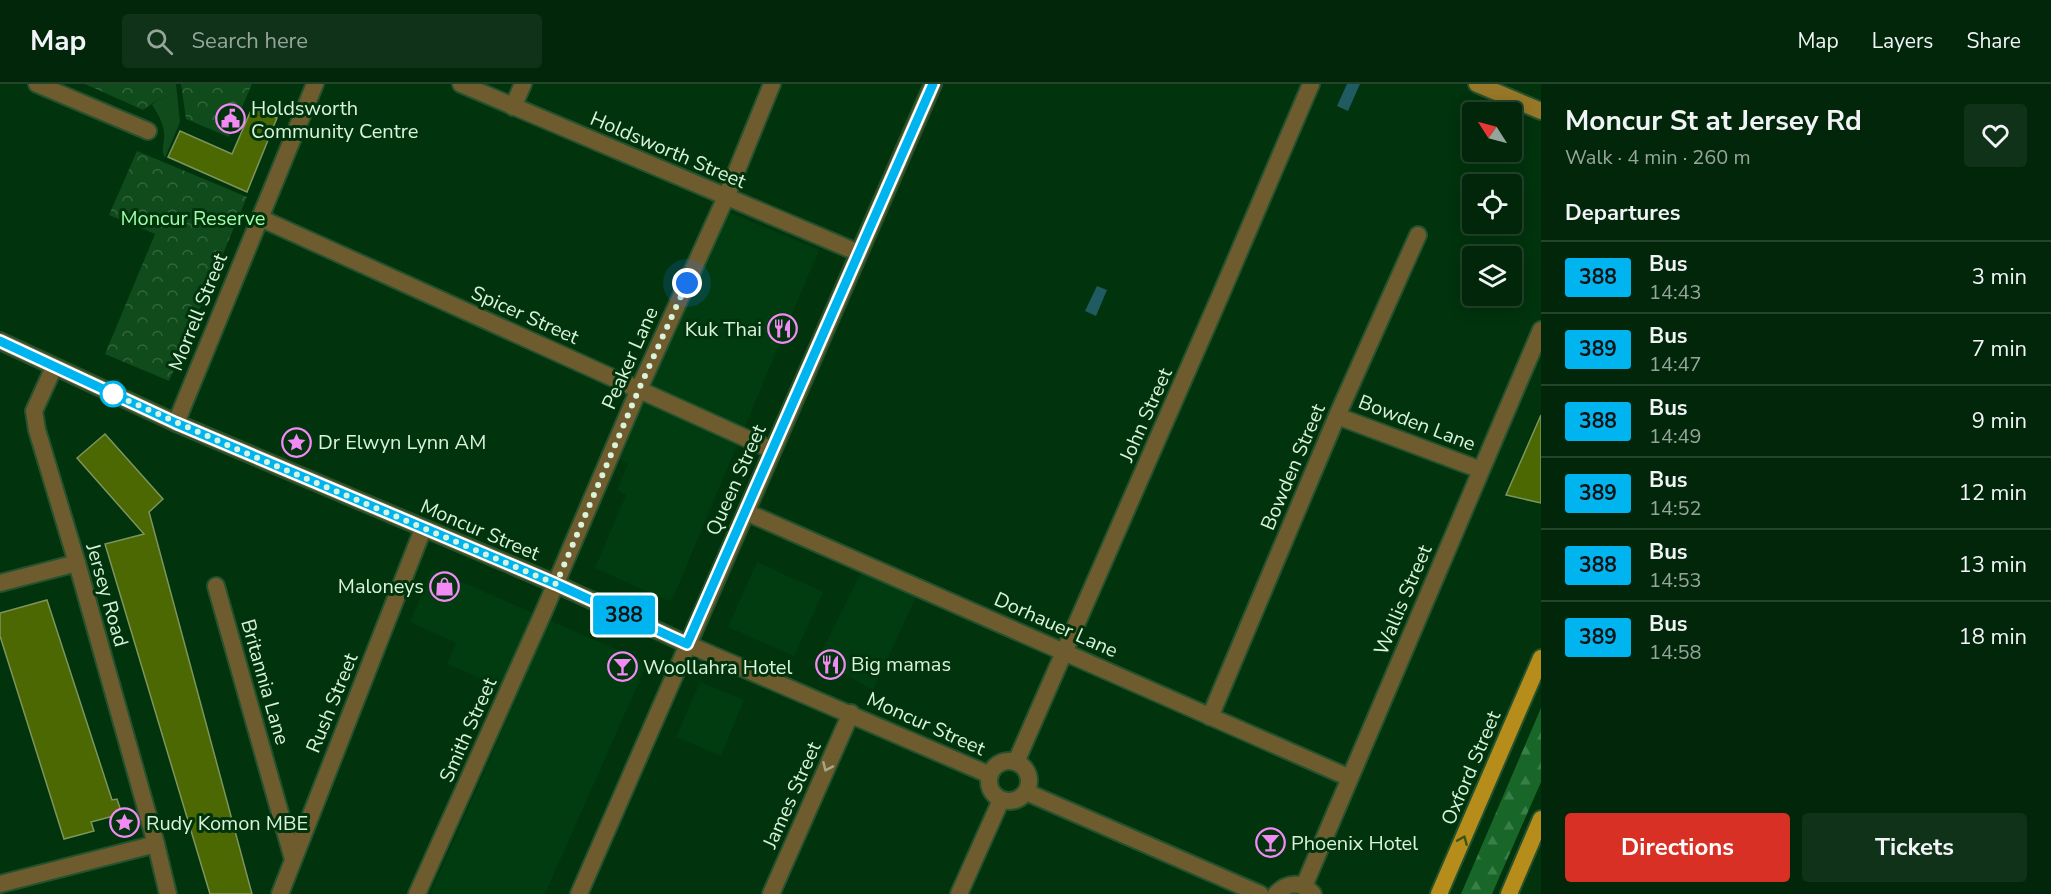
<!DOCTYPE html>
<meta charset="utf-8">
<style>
body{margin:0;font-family:"Nunito Sans",sans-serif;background:#0f3218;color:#f1f3f6;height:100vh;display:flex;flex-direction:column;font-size:22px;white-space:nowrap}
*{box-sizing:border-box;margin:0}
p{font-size:20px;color:#96a59c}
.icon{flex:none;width:33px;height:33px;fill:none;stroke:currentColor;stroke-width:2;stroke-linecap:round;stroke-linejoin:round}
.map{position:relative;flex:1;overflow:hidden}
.drawer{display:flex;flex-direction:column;background:#01260a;width:510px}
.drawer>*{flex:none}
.badge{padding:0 12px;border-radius:4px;font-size:21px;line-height:39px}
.needle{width:39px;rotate:306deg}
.fabs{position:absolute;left:1462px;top:18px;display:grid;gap:12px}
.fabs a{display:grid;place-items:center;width:60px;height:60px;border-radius:6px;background:#01260a;box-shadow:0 3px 15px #0003,0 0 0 2px #23432b;font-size:30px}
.you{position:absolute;width:30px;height:30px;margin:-15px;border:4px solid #fff;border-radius:50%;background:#1a73e8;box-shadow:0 0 0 9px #1a73e833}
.map>.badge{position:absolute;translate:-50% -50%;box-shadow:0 0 0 3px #fff}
h2{padding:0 24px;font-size:22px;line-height:54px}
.round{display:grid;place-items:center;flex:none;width:63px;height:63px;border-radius:6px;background:#0f3218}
.summary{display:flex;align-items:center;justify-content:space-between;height:102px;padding:0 24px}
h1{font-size:28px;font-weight:700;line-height:45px}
.action{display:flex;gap:12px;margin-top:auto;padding:12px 24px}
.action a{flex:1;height:69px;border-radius:6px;background:#d93025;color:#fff;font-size:24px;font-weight:700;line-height:69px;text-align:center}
.action a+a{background:#0f3218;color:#f1f3f6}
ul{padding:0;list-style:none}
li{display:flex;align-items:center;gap:18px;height:72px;padding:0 24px;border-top:2px solid #23432b}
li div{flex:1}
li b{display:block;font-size:22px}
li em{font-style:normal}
li .badge{min-width:66px;font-weight:700;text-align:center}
header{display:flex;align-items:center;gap:36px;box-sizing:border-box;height:84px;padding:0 30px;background:#01260a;border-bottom:2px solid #23432b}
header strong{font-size:28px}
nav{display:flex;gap:33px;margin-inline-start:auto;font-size:21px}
.search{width:420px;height:54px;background:#0f3218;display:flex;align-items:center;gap:15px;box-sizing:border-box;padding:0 21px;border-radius:6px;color:#96a59c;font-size:22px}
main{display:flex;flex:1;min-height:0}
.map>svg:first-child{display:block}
.built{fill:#013c10}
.green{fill:#104b1c}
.forest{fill:url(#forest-firs)}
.park{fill:url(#park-crowns)}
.water{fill:#205b62}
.building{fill:#4b6803;stroke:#7d945d;stroke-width:1.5}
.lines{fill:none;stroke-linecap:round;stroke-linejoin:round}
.minor-casing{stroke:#24522e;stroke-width:20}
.tertiary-casing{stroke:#24522e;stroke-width:20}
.secondary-casing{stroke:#24522e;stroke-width:20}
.primary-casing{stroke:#24522e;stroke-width:20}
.minor{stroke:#6f5c2e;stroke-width:16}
.tertiary{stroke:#6f5c2e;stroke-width:16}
.secondary{stroke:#977828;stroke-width:16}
.primary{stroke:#b68d1b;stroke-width:16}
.oneway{stroke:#a4a884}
.oneway2{stroke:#405212}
.line-casing{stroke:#fff;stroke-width:14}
.line{stroke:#00b5ef;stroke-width:9}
.walk{stroke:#daf3db;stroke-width:6;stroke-dasharray:0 10.8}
.stop-dot{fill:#fff;stroke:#00b5ef;stroke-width:3}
.labels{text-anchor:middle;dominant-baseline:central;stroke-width:6;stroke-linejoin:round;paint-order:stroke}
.poi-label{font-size:20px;fill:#daf3db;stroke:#01330d;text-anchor:start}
.street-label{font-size:20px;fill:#daf3db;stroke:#01330d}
.park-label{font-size:20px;fill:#a0fea9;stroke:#01330d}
</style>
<header>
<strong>Map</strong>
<div class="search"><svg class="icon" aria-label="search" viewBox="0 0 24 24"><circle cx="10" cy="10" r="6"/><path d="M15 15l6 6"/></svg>Search here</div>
<nav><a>Map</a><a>Layers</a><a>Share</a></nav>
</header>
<main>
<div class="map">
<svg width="1541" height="810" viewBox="0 0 1541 810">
<defs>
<pattern id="forest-firs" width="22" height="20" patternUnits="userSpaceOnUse" patternTransform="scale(1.5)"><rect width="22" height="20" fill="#186729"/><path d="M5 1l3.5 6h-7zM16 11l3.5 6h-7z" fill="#397d47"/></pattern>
<pattern id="park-crowns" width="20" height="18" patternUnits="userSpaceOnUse" patternTransform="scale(1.5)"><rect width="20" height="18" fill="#104b1c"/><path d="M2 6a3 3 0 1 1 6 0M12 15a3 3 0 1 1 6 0" fill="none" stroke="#32653c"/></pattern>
</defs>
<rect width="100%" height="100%" fill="#01330d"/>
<path class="built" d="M726,127l93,39 -146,348 -5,3 -73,-33 31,-73 -9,-5 11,-26 -8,-5z
M757,478l66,30 -29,64 -66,-29z
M432,485l211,92 3,5 -101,228h-115l88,-199 -71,-31 9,-21 -46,-21z
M861,489l55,24 -43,93 -55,-31z
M700,598l44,18 -23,56 -45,-19z"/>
<path class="green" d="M177,9l3,29 -15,36c-5,-8 0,-16 -1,-25 -1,-11 -6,-19 -12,-28l4,-4z"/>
<path class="forest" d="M1541,624v74l-49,112h-31z"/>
<path class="park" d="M85,0h91l1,9 -21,8 -13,9z
M181,0h71l-23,53 -43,-18z
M137,67l110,46 -78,184 -64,-27 50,-120 -46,-19z"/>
<path class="water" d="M1347,0h13l-12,27 -11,-5z
M1097,202l10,4 -11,26 -11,-5z"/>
<path class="building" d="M252,24l25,10 -30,74 -79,-35 12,-26 52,23z
M1541,331v88l-35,-8z
M105,350l58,65 -14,13 103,382h-42l-105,-350 39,-10 -67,-76z
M47,516l65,200 5,-1 3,9 -3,7 -26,7 3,9 -30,8 -64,-203v-23z"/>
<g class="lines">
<defs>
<path id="minor" d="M37,0l111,47
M461,0l398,169
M513,23l10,-23
M260,134l512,232
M1337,332l144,54
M176,339l139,-339
M746,428l604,266
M0,499l77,-20
M216,502l77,273
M1210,633l127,-301 81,-181
M1016,678l205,-468 90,-210
M0,800l156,-40
M1304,802l237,-556
M280,810l143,-365
M417,810l127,-283 95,-222 87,-192 46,-113
M771,810l80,-181
M959,810l42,-94"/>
<path id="tertiary" d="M0,257l176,82 380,161 131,60 303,131
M54,283l-20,44 3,19 40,133 79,281 12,50
M989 697a20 20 0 1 1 40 0a20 20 0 1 1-40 0Z
M1026,708l234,102
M579,810l354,-810
M1276,810c11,-12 26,-13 37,0"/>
<path id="secondary" d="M1477,0l64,27"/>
<path id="primary" d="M1439,810l102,-236
M1509,810l32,-75"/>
</defs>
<use href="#minor" class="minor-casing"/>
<use href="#tertiary" class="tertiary-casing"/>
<use href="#secondary" class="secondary-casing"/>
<use href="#primary" class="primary-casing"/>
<use href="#minor" class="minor"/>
<use href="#tertiary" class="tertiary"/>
<use href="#secondary" class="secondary"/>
<use href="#primary" class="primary"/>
</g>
<defs><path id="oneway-chevron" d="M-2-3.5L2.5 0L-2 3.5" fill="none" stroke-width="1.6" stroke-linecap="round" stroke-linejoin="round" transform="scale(1.5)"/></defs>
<use class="oneway" href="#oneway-chevron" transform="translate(827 683) rotate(114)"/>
<use class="oneway2" href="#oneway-chevron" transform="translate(1463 756) rotate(-67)"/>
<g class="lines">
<defs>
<path id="line" d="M0,257l176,82 380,161 131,60 246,-560"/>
</defs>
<use href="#line" class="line-casing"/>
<use href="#line" class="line"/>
<path class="walk" d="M113,310l-2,-1 130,58 315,133 83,-195 48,-106"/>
</g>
<defs>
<symbol id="civic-ring" viewBox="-11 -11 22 22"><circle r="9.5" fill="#01330d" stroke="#f28af3" stroke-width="1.5"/><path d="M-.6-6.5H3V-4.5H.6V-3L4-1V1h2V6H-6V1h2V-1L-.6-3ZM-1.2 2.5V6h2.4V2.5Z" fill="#f28af3"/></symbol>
<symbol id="restaurant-ring" viewBox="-11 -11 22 22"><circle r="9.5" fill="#01330d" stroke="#f28af3" stroke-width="1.5"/><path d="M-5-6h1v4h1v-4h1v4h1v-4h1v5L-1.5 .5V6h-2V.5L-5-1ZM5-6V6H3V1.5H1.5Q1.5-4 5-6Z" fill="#f28af3"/></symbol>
<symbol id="sight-ring" viewBox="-11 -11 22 22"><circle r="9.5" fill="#01330d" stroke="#f28af3" stroke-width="1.5"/><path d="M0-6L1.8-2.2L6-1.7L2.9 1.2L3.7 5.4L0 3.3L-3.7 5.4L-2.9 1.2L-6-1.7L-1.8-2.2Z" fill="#f28af3"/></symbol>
<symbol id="shop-ring" viewBox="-11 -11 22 22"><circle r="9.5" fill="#01330d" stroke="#f28af3" stroke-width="1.5"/><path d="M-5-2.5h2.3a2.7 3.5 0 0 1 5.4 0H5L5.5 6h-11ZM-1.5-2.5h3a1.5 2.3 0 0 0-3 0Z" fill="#f28af3"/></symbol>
<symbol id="bar-ring" viewBox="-11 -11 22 22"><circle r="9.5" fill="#01330d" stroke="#f28af3" stroke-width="1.5"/><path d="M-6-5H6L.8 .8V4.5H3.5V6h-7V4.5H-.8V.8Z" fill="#f28af3"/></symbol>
</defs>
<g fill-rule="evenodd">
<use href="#civic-ring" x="214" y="18" width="33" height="33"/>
<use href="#restaurant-ring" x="766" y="228" width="33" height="33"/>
<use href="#sight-ring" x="280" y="342" width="33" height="33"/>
<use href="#shop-ring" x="428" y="486" width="33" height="33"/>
<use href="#restaurant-ring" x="814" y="564" width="33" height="33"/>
<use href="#bar-ring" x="606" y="566" width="33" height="33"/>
<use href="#sight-ring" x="108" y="722" width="33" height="33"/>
<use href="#bar-ring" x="1254" y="742" width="33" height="33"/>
</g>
<circle class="stop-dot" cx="113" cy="310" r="12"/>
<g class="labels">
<g class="poi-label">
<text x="251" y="24">Holdsworth<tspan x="251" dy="23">Community Centre</tspan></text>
<text x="762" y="245" text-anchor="end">Kuk Thai</text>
<text x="318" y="358">Dr Elwyn Lynn AM</text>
<text x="424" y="502" text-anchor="end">Maloneys</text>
<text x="851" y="580">Big mamas</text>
<text x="643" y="583">Woollahra Hotel</text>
<text x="146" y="739">Rudy Komon MBE</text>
<text x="1291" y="759">Phoenix Hotel</text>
</g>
<g class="street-label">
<text transform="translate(668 66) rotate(23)">Holdsworth Street</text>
<text transform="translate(198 228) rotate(-68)">Morrell Street</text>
<text transform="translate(525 231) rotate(24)">Spicer Street</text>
<text transform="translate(630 274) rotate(-66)">Peaker Lane</text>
<text transform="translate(1146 331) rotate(-66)">John Street</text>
<text transform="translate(1417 339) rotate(21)">Bowden Lane</text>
<text transform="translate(1293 383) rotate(-67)">Bowden Street</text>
<text transform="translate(736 396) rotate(-66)">Queen Street</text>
<text transform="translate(480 446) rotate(23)">Moncur Street</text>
<text transform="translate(107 511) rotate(74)">Jersey Road</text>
<text transform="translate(1403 516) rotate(-67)">Wallis Street</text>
<text transform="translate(1056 541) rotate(24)">Dorhauer Lane</text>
<text transform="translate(265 598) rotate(74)">Britannia Lane</text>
<text transform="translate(332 619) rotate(-68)">Rush Street</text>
<text transform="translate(926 640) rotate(24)">Moncur Street</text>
<text transform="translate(468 646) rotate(-66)">Smith Street</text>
<text transform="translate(1471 684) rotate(-67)">Oxford Street</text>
<text transform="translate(792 711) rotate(-66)">James Street</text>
</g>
<g class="park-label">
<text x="193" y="134">Moncur Reserve</text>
</g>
</g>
</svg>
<div class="fabs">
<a><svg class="needle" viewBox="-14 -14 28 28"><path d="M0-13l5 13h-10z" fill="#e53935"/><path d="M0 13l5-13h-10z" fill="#96a59c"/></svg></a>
<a><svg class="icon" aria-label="locate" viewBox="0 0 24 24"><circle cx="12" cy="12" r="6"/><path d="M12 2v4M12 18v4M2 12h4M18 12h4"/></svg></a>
<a><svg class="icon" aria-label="layers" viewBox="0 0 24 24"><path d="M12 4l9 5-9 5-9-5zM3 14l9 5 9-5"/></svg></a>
</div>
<div class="you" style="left:687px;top:199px"></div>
<b class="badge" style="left:624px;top:531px;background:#00b5ef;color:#111">388</b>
</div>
<section class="drawer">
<div class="summary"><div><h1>Moncur St at Jersey Rd</h1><p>Walk · 4 min · 260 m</p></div><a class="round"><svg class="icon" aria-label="heart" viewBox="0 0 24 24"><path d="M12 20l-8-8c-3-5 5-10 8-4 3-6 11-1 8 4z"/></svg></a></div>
<h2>Departures</h2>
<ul>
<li><span class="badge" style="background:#00b5ef;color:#111">388</span><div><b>Bus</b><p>14:43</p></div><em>3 min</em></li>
<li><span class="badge" style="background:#00b5ef;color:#111">389</span><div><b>Bus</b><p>14:47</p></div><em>7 min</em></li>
<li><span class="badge" style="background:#00b5ef;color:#111">388</span><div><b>Bus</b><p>14:49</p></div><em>9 min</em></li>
<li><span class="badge" style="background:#00b5ef;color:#111">389</span><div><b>Bus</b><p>14:52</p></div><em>12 min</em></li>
<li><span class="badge" style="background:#00b5ef;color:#111">388</span><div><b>Bus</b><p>14:53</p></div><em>13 min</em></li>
<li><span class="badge" style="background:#00b5ef;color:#111">389</span><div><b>Bus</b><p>14:58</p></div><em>18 min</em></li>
</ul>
<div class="action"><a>Directions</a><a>Tickets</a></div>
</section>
</main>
